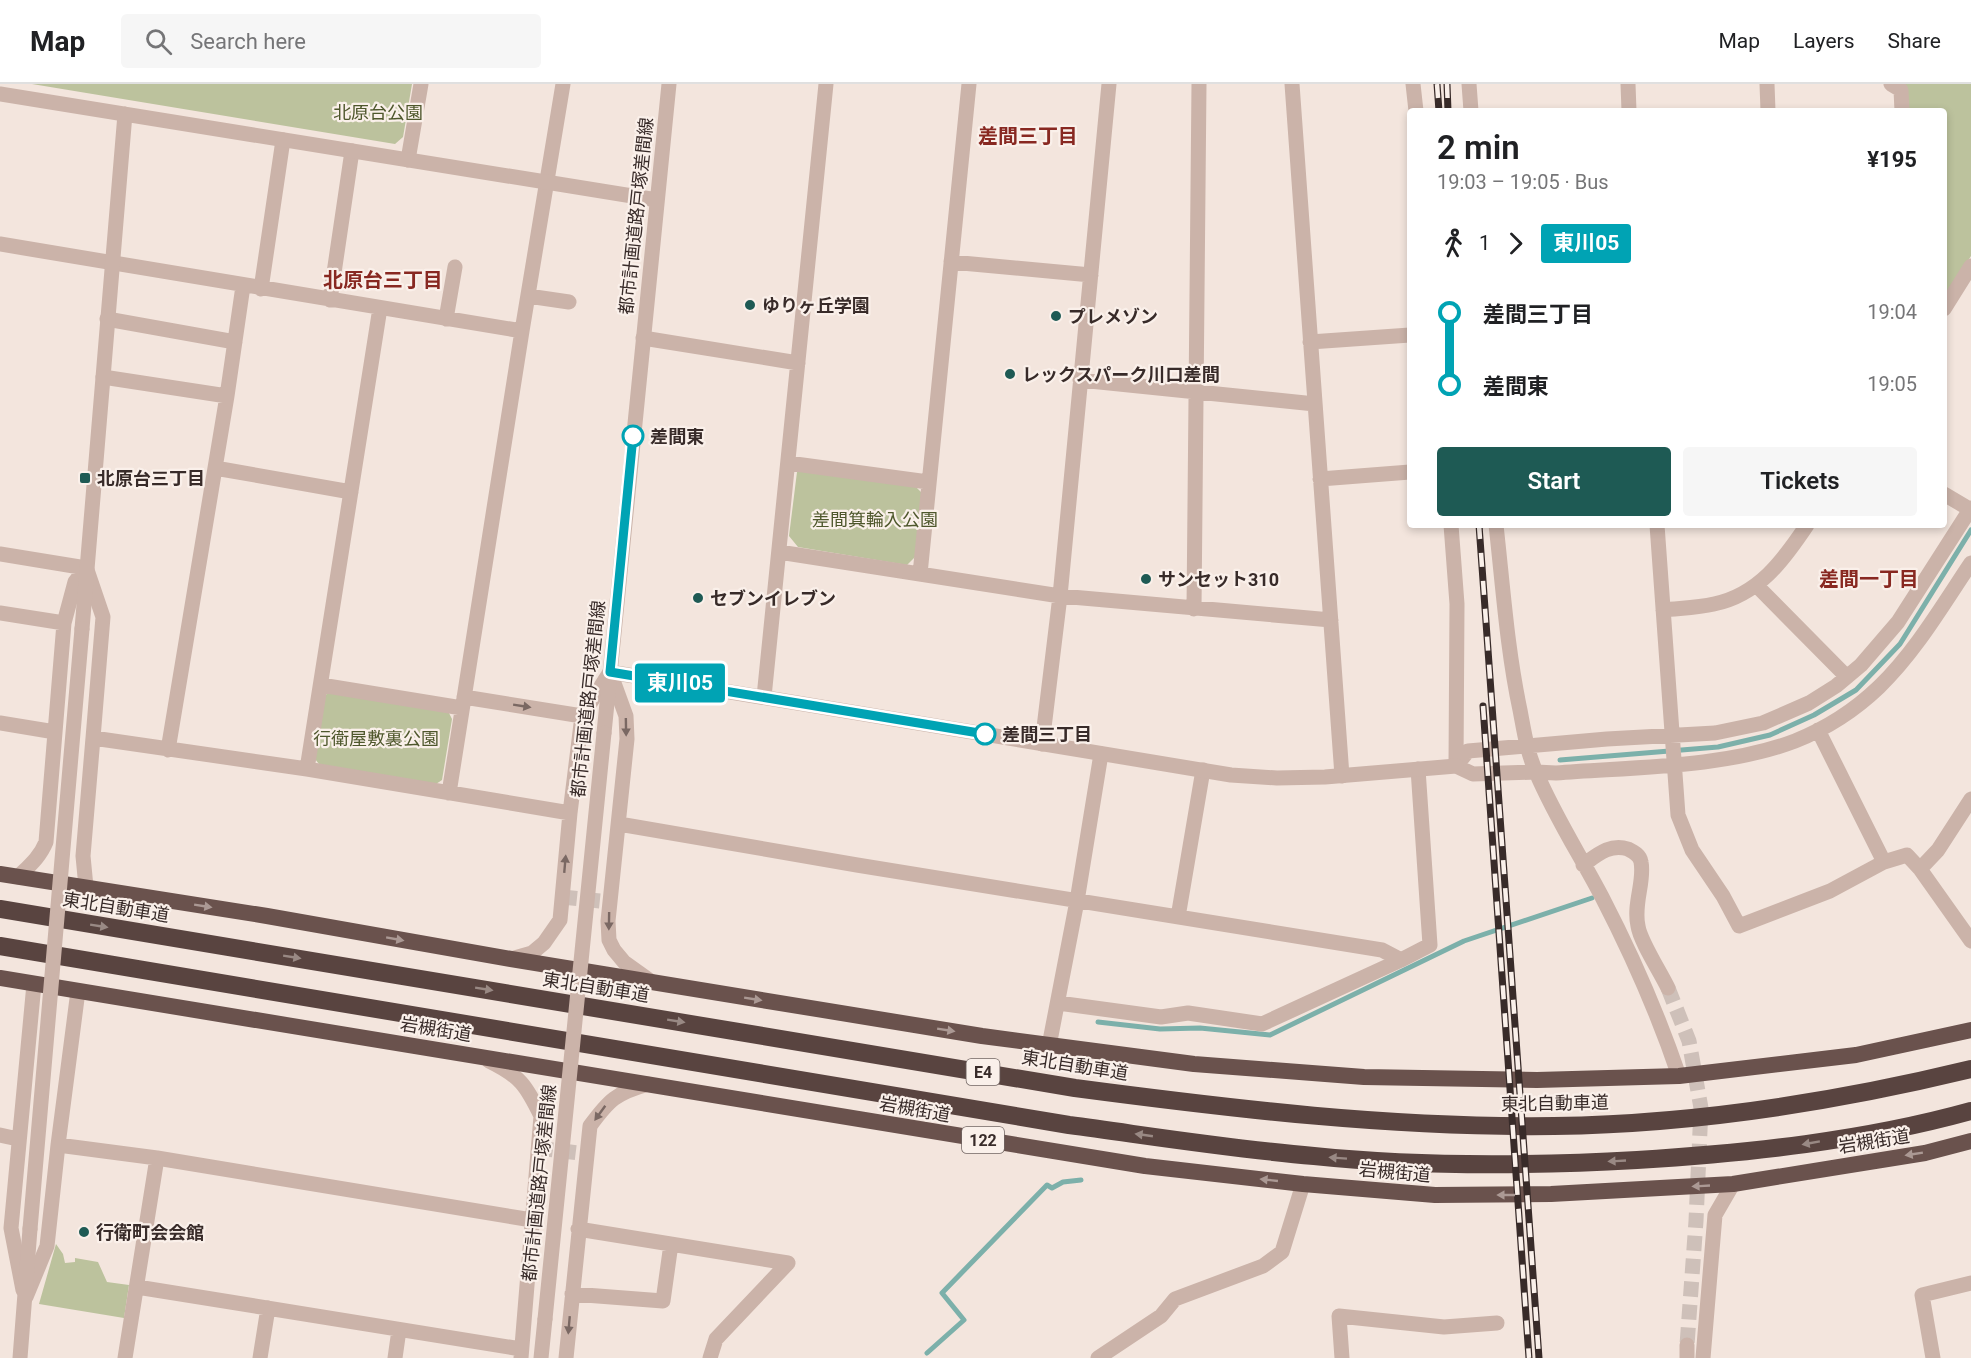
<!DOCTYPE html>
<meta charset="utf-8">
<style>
body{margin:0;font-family:Roboto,"Noto Sans JP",sans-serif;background:#f6f6f6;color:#202124;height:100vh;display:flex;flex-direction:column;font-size:22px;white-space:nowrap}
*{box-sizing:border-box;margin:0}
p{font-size:20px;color:#757577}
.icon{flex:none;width:33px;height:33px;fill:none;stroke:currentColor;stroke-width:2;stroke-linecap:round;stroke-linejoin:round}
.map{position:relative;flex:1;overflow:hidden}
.sheet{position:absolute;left:1407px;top:24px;width:540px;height:420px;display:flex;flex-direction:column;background:#fff;border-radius:6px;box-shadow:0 3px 9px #0003}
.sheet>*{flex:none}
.badge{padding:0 12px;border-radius:4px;font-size:21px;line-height:39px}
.map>.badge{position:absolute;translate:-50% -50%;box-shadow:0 0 0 3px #fff}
.legs{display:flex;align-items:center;gap:9px;height:66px;padding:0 30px;font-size:20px}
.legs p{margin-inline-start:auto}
.headline{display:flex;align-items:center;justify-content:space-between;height:102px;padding:0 30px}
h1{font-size:33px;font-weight:600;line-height:45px}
.button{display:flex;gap:12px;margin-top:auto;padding:12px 30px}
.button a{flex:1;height:69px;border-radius:6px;background:#1e5a54;color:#fff;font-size:24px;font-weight:600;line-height:69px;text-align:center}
.button a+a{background:#f6f6f6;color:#202124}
ul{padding:0 30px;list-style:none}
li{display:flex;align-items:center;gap:21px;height:72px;font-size:22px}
li i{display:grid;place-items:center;width:9px;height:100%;margin:0 8px;background:currentColor}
li i::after{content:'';width:15px;height:15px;margin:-8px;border:4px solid;border-radius:50%;background:#fff}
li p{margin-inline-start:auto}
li:first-child i{background:linear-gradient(#0000 50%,currentColor 0)}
li:last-child i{background:linear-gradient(currentColor 50%,#0000 0)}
header{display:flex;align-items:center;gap:36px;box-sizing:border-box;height:84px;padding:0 30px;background:#fff;border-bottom:2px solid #e0e0e0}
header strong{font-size:28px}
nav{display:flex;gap:33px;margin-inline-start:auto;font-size:21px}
.search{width:420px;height:54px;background:#f6f6f6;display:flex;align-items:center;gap:15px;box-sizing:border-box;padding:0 21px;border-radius:6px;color:#757577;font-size:22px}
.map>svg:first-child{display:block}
.green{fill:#bcc29d}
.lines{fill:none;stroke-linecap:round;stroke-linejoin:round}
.stream{stroke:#7cb0aa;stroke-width:5}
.minor-tunnel{stroke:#cec0b9;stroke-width:15;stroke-dasharray:15 8;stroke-linecap:butt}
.minor{stroke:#cbb3a9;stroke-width:15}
.tertiary{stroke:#cbb3a9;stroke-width:15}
.trunk{stroke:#6a524d;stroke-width:16}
.motorway{stroke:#594440;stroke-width:18}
.rail-casing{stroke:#382b29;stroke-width:7}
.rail{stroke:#faf0ea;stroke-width:4.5;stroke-dasharray:14;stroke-linecap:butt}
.tertiary-bridge{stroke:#cbb3a9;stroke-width:15}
.oneway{fill:#7a6863}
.oneway2{fill:#ab9994}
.oneway3{fill:#998984}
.line-1-casing{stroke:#fff;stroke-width:14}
.line-1{stroke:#00a3b4;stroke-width:9}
.poi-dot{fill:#1e5a54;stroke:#faf0ea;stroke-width:2}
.stop-1-dot{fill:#fff;stroke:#00a3b4;stroke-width:3}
.labels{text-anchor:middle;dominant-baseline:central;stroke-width:4.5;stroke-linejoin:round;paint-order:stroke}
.shield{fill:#faf0ea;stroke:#726663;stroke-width:1.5}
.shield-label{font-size:16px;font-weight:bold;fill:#382b29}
.park-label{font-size:18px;fill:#4e572c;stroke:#faf0ea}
.street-label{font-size:18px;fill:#382b29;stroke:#faf0ea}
.poi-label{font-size:18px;font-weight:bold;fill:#382b29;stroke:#faf0ea;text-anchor:start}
.stop-label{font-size:18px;font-weight:bold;fill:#382b29;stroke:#faf0ea;text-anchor:start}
.neighbourhood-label{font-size:20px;font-weight:bold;fill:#882821;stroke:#faf0ea}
</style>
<header>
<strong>Map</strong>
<div class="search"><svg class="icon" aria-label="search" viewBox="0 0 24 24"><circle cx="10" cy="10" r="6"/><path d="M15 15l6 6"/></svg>Search here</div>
<nav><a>Map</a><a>Layers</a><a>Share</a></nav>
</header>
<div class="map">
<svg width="1971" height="1274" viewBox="0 0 1971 1274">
<rect width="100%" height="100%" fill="#f3e5dd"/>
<path class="green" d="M32,0h380l-9,53 -8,7z
M1904,0h67v172l-27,42v-187h-36z
M802,384l113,18 7,7 -7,64 -8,8 -109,-18 -9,-11 8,-64z
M333,607l114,18 5,10 -10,61 -9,6 -110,-17 -8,-10 10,-64z
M56,1160l7,10 2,9 10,-1v-4l23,4 9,20 22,3 -5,33 -85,-14z"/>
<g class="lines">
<path class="stream" d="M1560,676l158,-13 52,-12 44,-20 42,-25 44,-46 71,-114
M1098,938l62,7 40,-1 70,7 194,-94 128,-43
M927,1269l37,-33 -22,-27 105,-108 5,3 11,-6 18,-2"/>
<path class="minor-tunnel" d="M562,813l48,5
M1668,904l21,53 12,67 -5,113 -9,124
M538,1064l49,6"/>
<path class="minor" d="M1292,0l50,692
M1413,0l3,27
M1469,0l2,27
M1628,0l1,27
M1767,0l1,27
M1891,0l10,6 1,21
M408,76l13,-76
M0,160l522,87
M951,178l140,13
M261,205l22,-149
M528,212l41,6
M330,216l22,-149
M1944,225l27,-43
M107,235l128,23
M446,235l9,-52
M643,254l155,25
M1310,258l100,-7
M103,293l124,19
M1080,296l235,24
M788,379l140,19
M215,384l136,24
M1320,395l90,-7
M1944,410l27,16
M1451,441l6,79 -1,162
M1496,441c7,62 11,124 24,185 4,21 7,42 16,62 18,43 44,83 66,125 30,58 56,117 77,179
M1657,441l21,290 14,35 31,46 16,30 91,-35 54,-29 23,-7 13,14 51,72
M779,468l281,44 271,24
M0,470l86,14
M87,486l16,47 -10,121 214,31 263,44
M920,490l49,-490
M1757,502l90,91
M1194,525l5,-525
M1663,526c17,-2 34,-2 51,-6 44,-9 69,-43 93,-79
M0,529l64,10
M610,588l16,44 1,23 -19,182 1,19 5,10 10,12 28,20
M321,601l141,23
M464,613l118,19
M764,613l62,-613
M0,639l55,9
M1818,646l66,132
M1042,660l18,-148 49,-512
M168,666l59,-354 16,-110
M1456,682l12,-15 139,-12 108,-6 48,-10 46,-20 27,-17 25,-21 37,-43 73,-114
M1456,682l17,8 63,-2 20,1c76,-6 168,-5 239,-32 30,-12 60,-31 84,-54 37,-36 63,-81 92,-124
M307,685l73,-461
M449,709l73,-462 41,-247
M619,740l238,41 525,85 19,10 29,-15 -12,-176
M1583,781c14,-10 27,-22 45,-16 6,3 12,6 13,13 4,19 -8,42 -3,64 2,15 23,47 30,62
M1920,785l18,-19 33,-51
M18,793c11,-11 22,-20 28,-35l18,-219 11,-41 11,-14
M86,803l-3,-31 10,-118
M1178,833l25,-147
M511,875l21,-6 12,-10 16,-23 10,-107 12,-97 28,-44
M1058,919l103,14 27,-4 74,11 139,-64
M1049,962l28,-145 24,-147
M489,977c31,15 37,24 52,55l-20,242
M0,1051l18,4
M58,1061l99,13 375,62
M578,1145l210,34
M137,1203l384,62
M23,1206l-12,-62 23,-244
M572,1210l91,7 8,-57
M26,1213l21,-51 11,-101 20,-154
M1687,1261v13
M125,1274l32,-200
M260,1274l8,-50
M395,1274l4,-28
M566,1274l24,-232c19,-26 26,-33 58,-42
M710,1274l6,-19 72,-76
M1098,1274l63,-42 14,-17 88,-33 19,-14 21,-68
M1342,1274l-3,-42 105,11 53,-4
M1703,1274l12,-143 18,-31
M1933,1274l-11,-63 49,-12"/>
<path class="tertiary" d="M0,10l657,106
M82,545l43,-515
M610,588l621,103 46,3 48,-1 131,-11
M604,649l65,-649
M20,1274l10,-129
M541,1274l4,-39"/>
<path class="trunk" d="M0,790l267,42 244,43 471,77 212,28 170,13 173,3 142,-4 177,-21 115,-25
M0,894l1145,188 158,18 132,11 116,-1 182,-10 192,-31 46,-12"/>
<path class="motorway" d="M0,825l1075,179c159,21 318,40 479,38 140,-2 281,-24 417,-57
M0,862l1069,179c82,11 163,24 245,31 108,11 215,10 323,4 112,-7 226,-19 334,-49"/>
<defs>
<path id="rail" d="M1437,0l2,27
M1447,0l1,27
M1479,441l60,833
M1483,622l46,652"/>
</defs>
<use href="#rail" class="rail-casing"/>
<use href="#rail" class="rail"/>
<path class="tertiary-bridge" d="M30,1145l52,-600
M545,1235l59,-586"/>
</g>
<defs><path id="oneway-solid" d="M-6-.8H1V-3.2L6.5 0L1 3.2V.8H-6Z" transform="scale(1.5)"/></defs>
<g class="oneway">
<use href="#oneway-solid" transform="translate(522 622) rotate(9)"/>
<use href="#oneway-solid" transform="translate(626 643) rotate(89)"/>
<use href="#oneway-solid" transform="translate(565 780) rotate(-85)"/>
<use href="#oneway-solid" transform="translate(609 837) rotate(91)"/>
<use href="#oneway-solid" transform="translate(600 1029) rotate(126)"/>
<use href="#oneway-solid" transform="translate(569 1241) rotate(95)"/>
</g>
<g class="oneway2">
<use href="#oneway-solid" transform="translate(203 822) rotate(9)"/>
<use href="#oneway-solid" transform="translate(395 855) rotate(10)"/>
<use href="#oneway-solid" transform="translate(753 915) rotate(9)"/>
<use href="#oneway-solid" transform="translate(946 946) rotate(9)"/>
<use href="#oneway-solid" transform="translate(1914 1070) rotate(171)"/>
<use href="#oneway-solid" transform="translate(1269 1096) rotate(-174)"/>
<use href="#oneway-solid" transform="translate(1701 1102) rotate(177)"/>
<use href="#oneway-solid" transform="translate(1506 1111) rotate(180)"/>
</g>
<g class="oneway3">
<use href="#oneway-solid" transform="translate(99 842) rotate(9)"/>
<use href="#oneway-solid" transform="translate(292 873) rotate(9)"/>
<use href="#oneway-solid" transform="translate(484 905) rotate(9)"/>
<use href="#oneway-solid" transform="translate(676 937) rotate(9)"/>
<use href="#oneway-solid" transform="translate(1144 1051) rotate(-172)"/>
<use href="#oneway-solid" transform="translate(1811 1059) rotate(170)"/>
<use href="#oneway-solid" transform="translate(1338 1074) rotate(-176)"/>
<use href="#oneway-solid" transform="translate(1617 1077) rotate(177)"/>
</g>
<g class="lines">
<defs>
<path id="line-1" d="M633,352l-23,236 375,62"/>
</defs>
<use href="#line-1" class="line-1-casing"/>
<use href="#line-1" class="line-1"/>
</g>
<g class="poi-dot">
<circle cx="750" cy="221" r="6"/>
<circle cx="1056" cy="232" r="6"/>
<circle cx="1010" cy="290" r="6"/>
<rect x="79" y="388" width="12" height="12" rx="3"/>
<circle cx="1146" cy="495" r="6"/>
<circle cx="698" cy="514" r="6"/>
<circle cx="84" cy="1148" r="6"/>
</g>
<g class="stop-1-dot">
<circle cx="633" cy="352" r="10"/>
<circle cx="985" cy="650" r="10"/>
</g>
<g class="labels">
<g class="shield">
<rect x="966.5" y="975" width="33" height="26" rx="4.5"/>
<rect x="962" y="1043" width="42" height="26" rx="4.5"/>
</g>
<g class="shield-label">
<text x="983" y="988">E4</text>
<text x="983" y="1056">122</text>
</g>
<g class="park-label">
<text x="378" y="28">北原台公園</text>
<text x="875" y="435">差間箕輪入公園</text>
<text x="376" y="654">行衛屋敷裏公園</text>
</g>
<g class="street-label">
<text transform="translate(636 132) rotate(-84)">都市計画道路戸塚差間線</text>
<text transform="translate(588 615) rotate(-84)">都市計画道路戸塚差間線</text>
<text transform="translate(116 823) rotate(9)">東北自動車道</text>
<text transform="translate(596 903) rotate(9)">東北自動車道</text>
<text transform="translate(436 945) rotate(9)">岩槻街道</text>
<text transform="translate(1075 981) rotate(9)">東北自動車道</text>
<text transform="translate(1555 1019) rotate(-1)">東北自動車道</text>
<text transform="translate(915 1025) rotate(10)">岩槻街道</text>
<text transform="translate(1874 1057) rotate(-9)">岩槻街道</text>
<text transform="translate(1395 1088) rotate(5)">岩槻街道</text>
<text transform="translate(539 1099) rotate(-84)">都市計画道路戸塚差間線</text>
</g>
<g class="poi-label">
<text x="762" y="221">ゆりヶ丘学園</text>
<text x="1068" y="232">プレメゾン</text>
<text x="1022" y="290">レックスパーク川口差間</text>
<text x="97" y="394">北原台三丁目</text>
<text x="1158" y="495">サンセット310</text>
<text x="710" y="514">セブンイレブン</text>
<text x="96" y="1148">行衛町会会館</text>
</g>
<g class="stop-label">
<text x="650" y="352">差間東</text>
<text x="1002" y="650">差間三丁目</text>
</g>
<g class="neighbourhood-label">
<text x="1028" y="52">差間三丁目</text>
<text x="383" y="196">北原台三丁目</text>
<text x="1869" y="495">差間一丁目</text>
</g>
</g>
</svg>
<b class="badge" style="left:680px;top:599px;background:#00a3b4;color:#fff">東川05</b>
<section class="sheet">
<div class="headline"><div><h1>2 min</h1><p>19:03 – 19:05 · Bus</p></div><b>¥195</b></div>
<div class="legs"><svg class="icon" aria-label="walk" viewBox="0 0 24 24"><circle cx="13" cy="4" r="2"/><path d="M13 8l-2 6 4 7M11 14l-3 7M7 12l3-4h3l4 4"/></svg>1<svg class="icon" aria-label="forward" viewBox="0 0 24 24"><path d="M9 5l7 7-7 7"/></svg><b class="badge" style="background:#00a3b4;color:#fff">東川05</b></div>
<ul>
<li><i style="color:#00a3b4"></i><b>差間三丁目</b><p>19:04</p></li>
<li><i style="color:#00a3b4"></i><b>差間東</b><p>19:05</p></li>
</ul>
<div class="button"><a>Start</a><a>Tickets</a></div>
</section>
</div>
